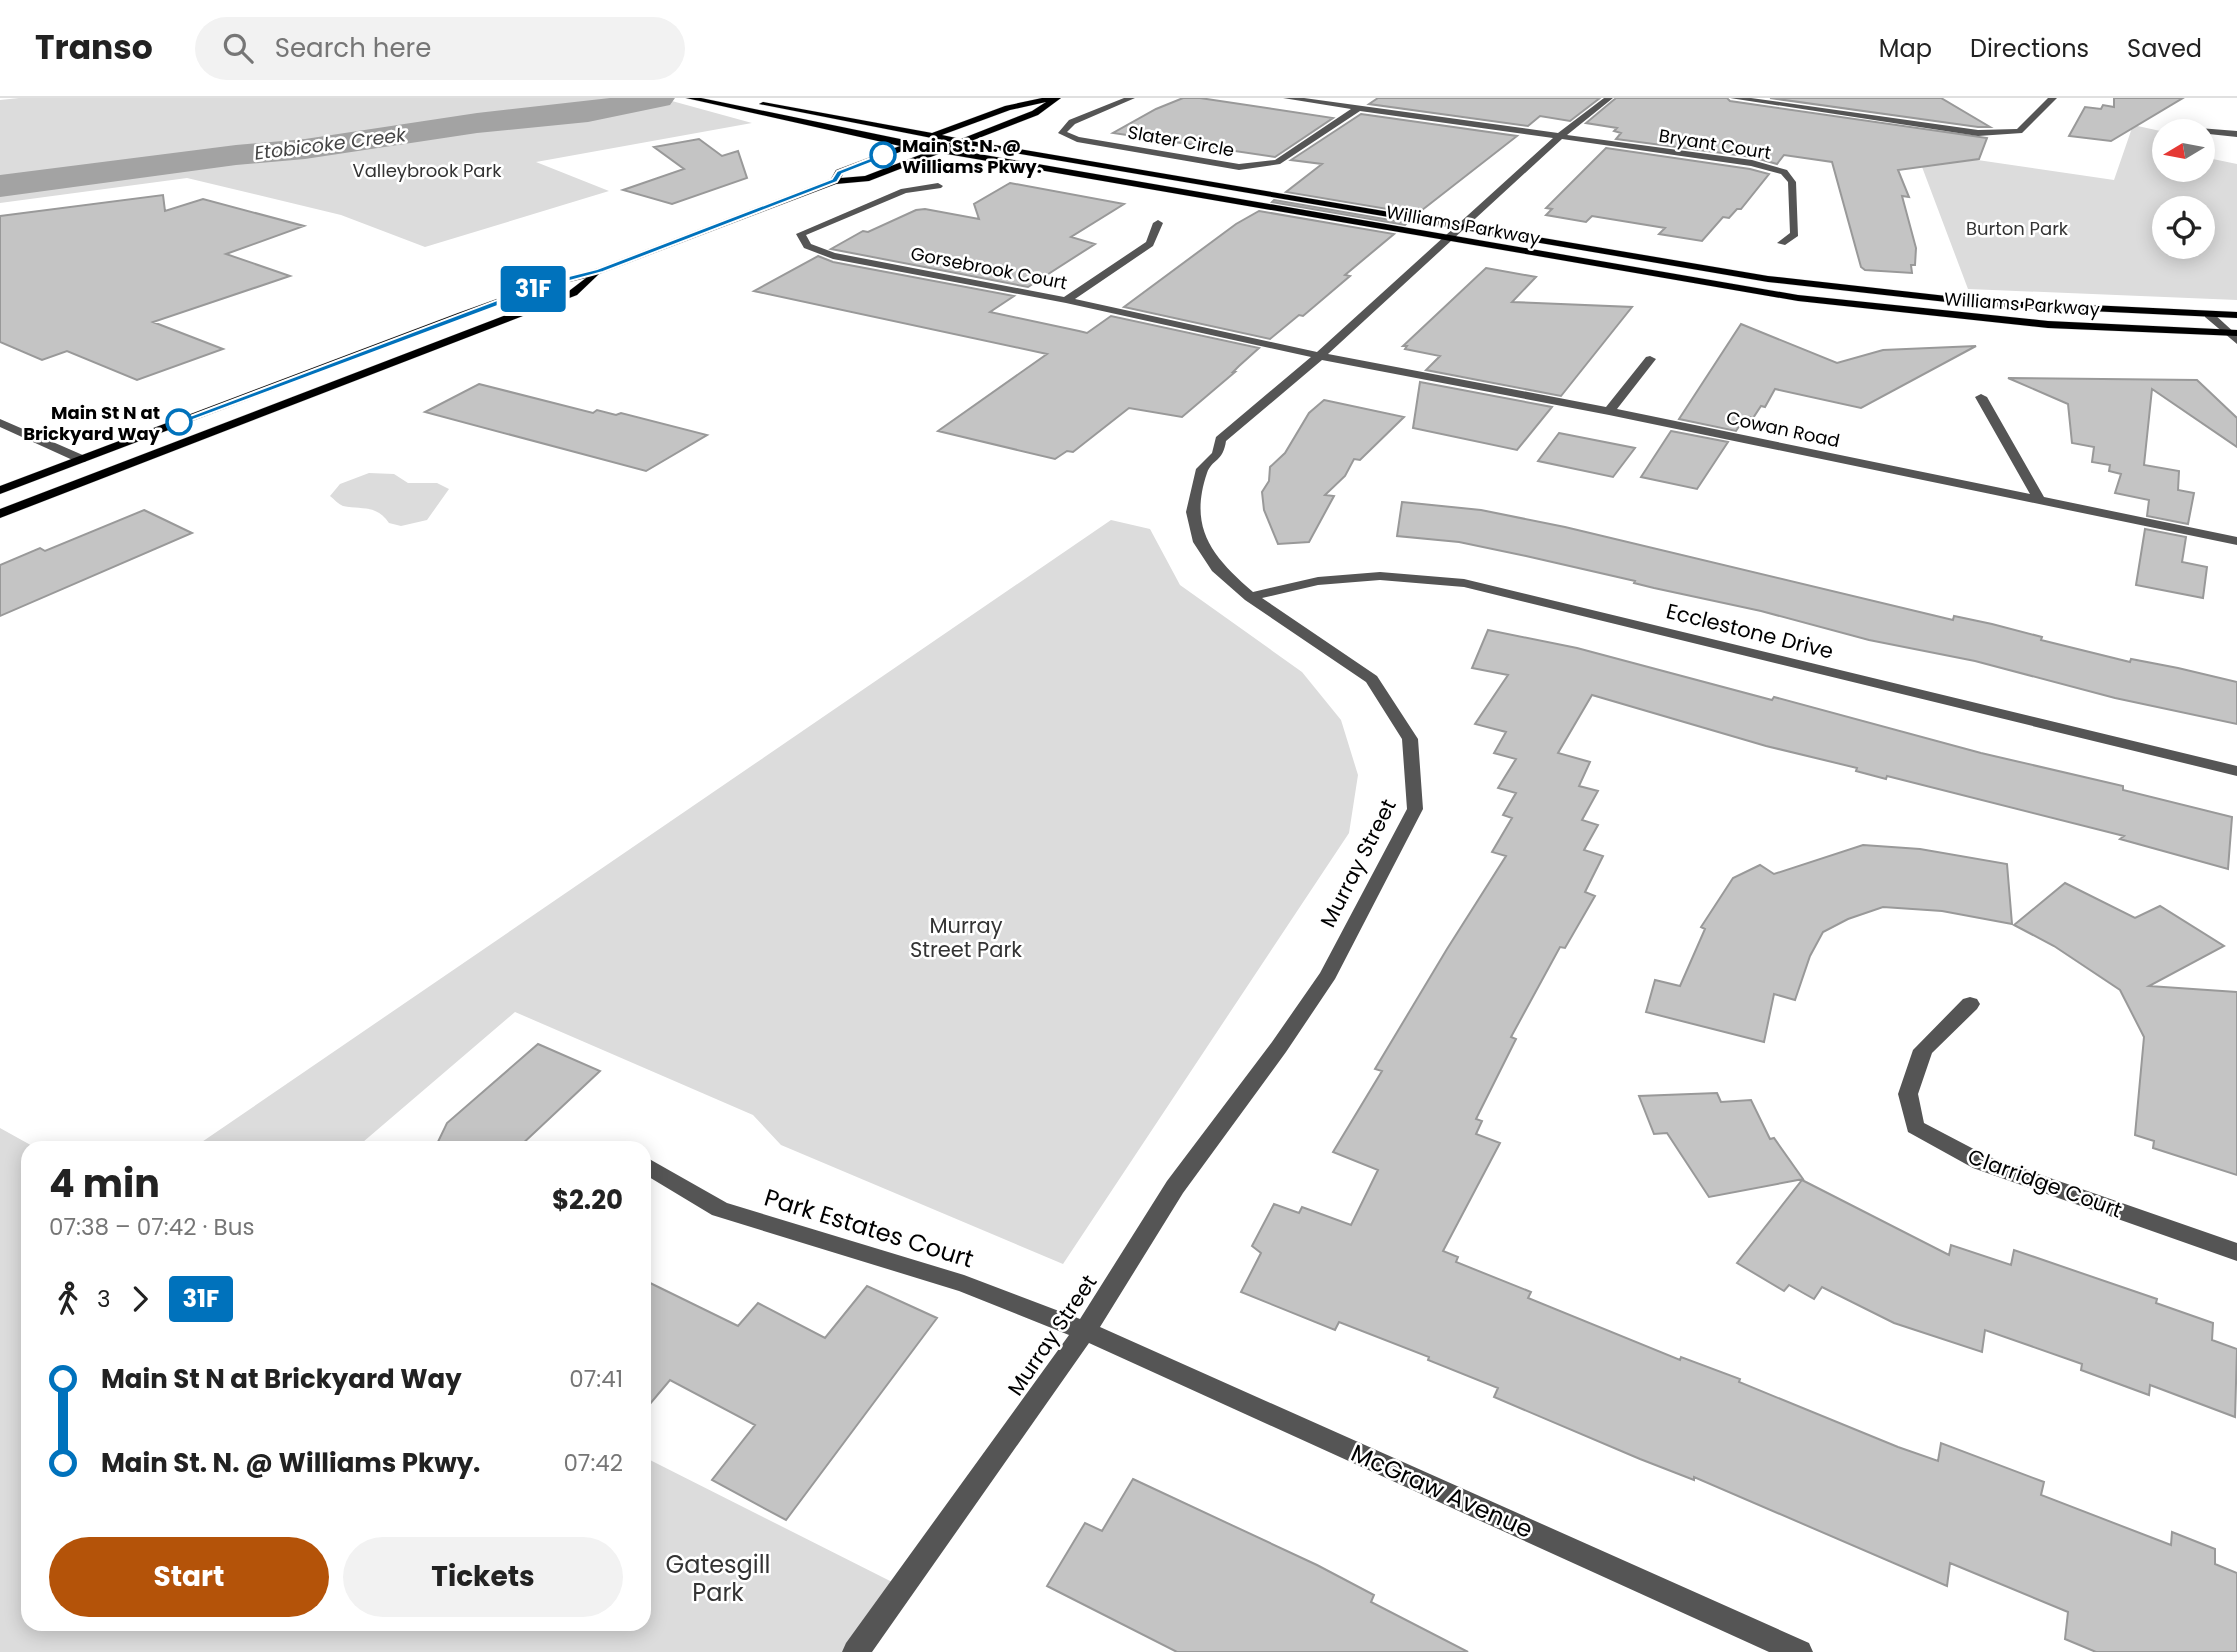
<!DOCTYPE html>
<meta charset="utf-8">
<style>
body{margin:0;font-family:Poppins,sans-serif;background:#f2f2f2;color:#222;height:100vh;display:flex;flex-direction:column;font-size:26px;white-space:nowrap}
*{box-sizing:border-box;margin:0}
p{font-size:23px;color:#767676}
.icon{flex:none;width:38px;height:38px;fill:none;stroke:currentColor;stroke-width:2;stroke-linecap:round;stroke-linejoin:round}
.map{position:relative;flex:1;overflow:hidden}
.details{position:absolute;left:21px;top:1043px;width:630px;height:490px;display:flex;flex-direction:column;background:#fff;border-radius:21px;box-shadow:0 4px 18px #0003}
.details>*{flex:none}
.badge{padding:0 14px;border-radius:5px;font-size:24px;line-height:46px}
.needle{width:46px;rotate:260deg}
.controls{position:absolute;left:2152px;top:21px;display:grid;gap:14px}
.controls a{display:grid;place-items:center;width:63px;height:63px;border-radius:50%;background:#fff;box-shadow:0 4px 18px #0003;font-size:35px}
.map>.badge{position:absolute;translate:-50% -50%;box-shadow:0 0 0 4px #fff}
.legs{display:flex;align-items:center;gap:10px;height:77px;padding:0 28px;font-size:23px}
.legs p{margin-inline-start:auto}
.overview{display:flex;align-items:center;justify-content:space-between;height:119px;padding:0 28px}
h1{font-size:38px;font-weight:700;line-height:52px}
.action{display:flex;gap:14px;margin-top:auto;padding:14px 28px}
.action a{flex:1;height:80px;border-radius:42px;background:#b45309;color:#fff;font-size:28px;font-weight:700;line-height:80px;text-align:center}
.action a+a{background:#f2f2f2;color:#222}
ul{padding:0 28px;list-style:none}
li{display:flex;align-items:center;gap:24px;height:84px;font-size:26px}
li i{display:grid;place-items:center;width:10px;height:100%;margin:0 9px;background:currentColor}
li i::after{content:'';width:18px;height:18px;margin:-9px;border:5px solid;border-radius:50%;background:#fff}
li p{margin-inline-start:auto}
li:first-child i{background:linear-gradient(#0000 50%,currentColor 0)}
li:last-child i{background:linear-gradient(currentColor 50%,#0000 0)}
header{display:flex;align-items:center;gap:42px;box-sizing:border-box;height:98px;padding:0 35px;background:#fff;border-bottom:2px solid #e0e0e0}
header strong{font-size:33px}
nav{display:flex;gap:38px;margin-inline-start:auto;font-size:24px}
.search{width:490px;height:63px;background:#f2f2f2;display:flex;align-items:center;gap:18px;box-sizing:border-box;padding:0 24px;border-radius:38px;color:#767676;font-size:26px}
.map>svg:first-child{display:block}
.green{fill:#dcdcdc;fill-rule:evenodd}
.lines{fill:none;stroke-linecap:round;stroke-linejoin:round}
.river{fill:#a3a3a3;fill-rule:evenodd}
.building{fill:#c4c4c4;stroke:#999;stroke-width:2}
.major-casing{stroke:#dbdbdb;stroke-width:1}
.minor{fill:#555;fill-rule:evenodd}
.major{fill:#000;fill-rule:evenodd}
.line-1{fill:#0072bc;stroke:#fff;stroke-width:2}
.stop-1-dot{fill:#fff;stroke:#0072bc;stroke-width:3.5}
.labels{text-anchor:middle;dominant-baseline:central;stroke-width:5;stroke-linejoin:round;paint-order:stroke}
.far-street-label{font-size:18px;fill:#000;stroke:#fff}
.far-stop-label{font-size:18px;font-weight:bold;fill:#000;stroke:#fff;text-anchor:start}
.far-park-label{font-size:18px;fill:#333;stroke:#fff}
.far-water-label{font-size:19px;font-style:italic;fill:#444;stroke:#fff}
.street-label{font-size:21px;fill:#000;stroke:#fff}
.park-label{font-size:21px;fill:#333;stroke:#fff}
.near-street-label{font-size:24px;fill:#000;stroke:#fff}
.near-park-label{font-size:24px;fill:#333;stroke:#fff}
</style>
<header>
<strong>Transo</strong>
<div class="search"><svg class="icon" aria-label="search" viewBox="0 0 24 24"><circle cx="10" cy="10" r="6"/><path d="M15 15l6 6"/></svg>Search here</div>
<nav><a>Map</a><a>Directions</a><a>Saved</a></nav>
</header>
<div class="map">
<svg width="2237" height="1554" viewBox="0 0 2237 1554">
<rect width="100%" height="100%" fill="#fff"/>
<path class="green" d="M19,0h642l91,25 -216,39 73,29 -184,56 -84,-32 -154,-37 -187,25v-103z
M2133,27l32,7v38h38v-13l34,7v136l-269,-11 -52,-138 198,29zM2165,110h38v39h-38z
M369,375l25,1 14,9h29l12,6 -22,31 -26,6 -12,-3c-13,-19 -27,-13 -46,-17 -5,-2 -9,-7 -13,-10l10,-12z
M1111,422l39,9 30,56 122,87 39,48 17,55 -9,58 -286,431 -282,-119 -28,-30 -238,-103 -159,136h-163z
M0,1030l36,20h-8v476h616v-167l258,130 -46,65h-856z"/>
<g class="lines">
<path class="river" d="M610,0h65l-5,7 -82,17 -111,11 -172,26 -69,6 -236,32v-22l236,-30 69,-6 172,-26z"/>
</g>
<path class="building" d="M1183,0h17l133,20 -58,39 -162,-24 43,-24z
M1378,0h222l-30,23 -30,-5 -12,10 -159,-22z
M1616,0h111l3,3 257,37 -8,21 -81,11 11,27 -7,-1 14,52 -1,17h-4l1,8 -47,-3 -4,-3 -29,-105 -48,-7 -7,9 -25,-7 -136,-18 5,-6 -7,-2 3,-3 -31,-5z
M1770,0h171l49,29h-12z
M2114,0h69l-72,43 -42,-5 16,-29 16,2 2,-4 11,2z
M1361,16l156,22 -100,78 -131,-22 36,-28 -31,-4z
M699,41l23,17 16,-5 9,27 -75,26 -49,-14 61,-21 -30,-22z
M1606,50l144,21 19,5 -28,35h-4l-8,9 -6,-1 -21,24 -43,-7 6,-6 -73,-12 -6,6 -40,-7 6,-6 -6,-1z
M1010,85l114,21 -53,33 24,7 -67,43 -197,-38 32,-18 5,1 48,-22 9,-1 54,10 -5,-15z
M163,97l2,16 38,-12 101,27 -78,28 64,22 -137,46 70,27 -86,31 -70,-29 -25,9 -42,-18v-126z
M1274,102l133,23 -2,2 -133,-23z
M1259,113l135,23 -49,41 5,1 -47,40 -4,-1 -29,24 -146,-32 112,-83z
M818,158l15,6 181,34 -24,16 89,19 8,2 24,-17 148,32 -20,18 -6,6h2l-53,45 -53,-9 -56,44 -6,-1 -12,8 -117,-28 109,-77 -293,-63z
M1486,170l50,9 -24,25 120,5 -71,89 -135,-26 14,-14 -35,-7 2,-3h-4z
M1741,226l96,39 46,-13 93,-4 -115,62 -86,-19 -10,18 -4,-1 -8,12 -7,-2 -10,15 -57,-12z
M2008,280l189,2 40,38v29l-85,-58 -8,76 35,6 -1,19 16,3 -6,31 -41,-8 2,-16 -34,-7 6,-19 -12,-3 1,-6 -18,-3 2,-15 -22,-4 -4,-39z
M1420,284l132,25 -35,43 -104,-22z
M479,286l114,29 4,-3 19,5 5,-2 86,22 -61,36 -221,-59z
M1324,302l80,17 -44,43 -6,-1 -9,17 -20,19 9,1 -25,46 -31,2 -14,-34 -2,-18 7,-11 1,-14 15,-14 24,-40z
M1671,333l57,11 -31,47 -56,-12z
M1559,335l76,15 -22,29 -75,-16z
M1402,404l79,8 84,17 388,93 1,-4 38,8 50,13 -1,3 89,22 1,-3 47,9 59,14v42l-122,-26 -140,-37 -106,-21 -108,-29 -107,-23 -20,-5 1,-2 -109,-25 -67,-14 -62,-6z
M144,412l48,23 -192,83v-51l40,-17 5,3z
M2145,431l41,8 -4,25 25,5 -4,31 -67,-13z
M1488,532l89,18 195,52 2,-3 207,56 142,33v4l109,27 -4,52 -108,-30 4,-3 -237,-60 -1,3 -30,-8 1,-3 -91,-22 -174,-51 -34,58 32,9 -11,24 19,5 -16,29 16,5 -14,25 19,6 -18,36 10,4 -30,52 -5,-1 -49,90 5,2 -40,80 6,2 -6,13 24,9 -57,108 15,6 -2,5 75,30 -3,6 152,62 1,-3 59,22 -1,3 159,65 40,14 3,-18 103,39 -3,13 130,50 1,-13 43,17v15l22,9v79h-141l-31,-13 3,-27 -118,-49 -3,23 -253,-109v3l-54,-21 -146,-62 4,-9 -70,-28 1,-3 -90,-35 -4,8 -94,-38 20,-39 -9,-7 22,-42 25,9 3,-6 49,18 27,-55 -45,-18 49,-81 -7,-2 72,-120 59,-93 -14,-4 20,-34 -9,-3 13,-22 -18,-5 18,-29 -22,-6 12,-21 -31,-8 33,-49 -36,-7z
M1863,747l57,4 87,15 5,60 -70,-13 -59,-4 -35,12 -25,13 -13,24 -15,44 -21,-6 -10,48 -118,-30 9,-32 25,6 25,-57 -4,-2 32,-49 27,-13 14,9z
M2065,785l70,35 25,-12 64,40 -75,40 88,6v183l-84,-27 1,-7 -19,-6 9,-98 -24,-47 -66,-44 -40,-21z
M538,946l62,27 -82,77h-83l12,-25z
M1717,995l4,9 30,-2 19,39 4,-1 29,41 -94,18 -42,-64 -13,1 -15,-38z
M1802,1082l147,75 2,-10 60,20 3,-15 143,49 -1,4 57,20 -1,17 25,9 -2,68 -85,-32 -1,10 -68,-25 1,-6 -97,-34 -3,22 -88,-29 -72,-36 -8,12 -25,-14 -5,6 -47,-28z
M644,1182l94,46 20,-23 67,35 42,-52 70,32 -151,202 -74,-40 43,-55 -85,-45 -26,31z
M1133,1381l184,86 57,30 -3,7 97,50h-291l-130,-66 38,-63 17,8z"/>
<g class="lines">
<defs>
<path id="major" d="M686,0h15l238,49 13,-5 -193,-38 4,-2 169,31 73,-27 37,-8h19l-23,17 -67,26 797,135 214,24 255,12v6l-255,-12 -214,-24 -806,-138 -12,5 848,146 250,26 189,9v6l-189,-8 -250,-27 -857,-148 -72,28 -33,3 -237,90 -22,21 -577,223v-9l569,-218 17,-13 -34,8 -86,31 -466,177v-8l458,-173 86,-31 52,-13 235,-90 5,-9 64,-24zM1046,4l-14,9 -71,28 -19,-4 68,-25zM910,50l20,3 -65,25 -24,2 2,-4z"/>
</defs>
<use href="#major" class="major-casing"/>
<path class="minor" d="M1124,0h11l-60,26 -8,8 12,5 160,27 36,-4 76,-51 -68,-11h21l254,35 46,-35h9l-46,37 185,25 35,10 9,12 2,54 -13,9 -8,-2 13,-10 -2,-51 -7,-8 -30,-8 -189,-27 -234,215 278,53 40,-50 4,-1 6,3 -39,50 413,85 -55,-97 6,-3 6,3 57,100 193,40v8l-628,-130 -287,-55 -96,81c-3,21 -14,18 -19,32 -19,56 6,84 46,119l65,-15 62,-5 84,7 773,187v10l-773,-189 -84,-7 -62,5 -56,13 115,78 41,63 5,70 -88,170 -49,73 -103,141 -83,134 709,316 4,9h-44l-680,-309 -217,309h-30l4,-9 223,-308 -110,-44 -247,-76 -68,-41v-18l83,47 237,72 116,44 87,-138 105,-139 48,-69 87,-164 -5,-70 -36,-57 -121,-82 -33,-29 -19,-29 -7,-30 10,-43 16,-16 4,-16 95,-80 -245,-54 -233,-44 -29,-11 -8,-14 105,-45 37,-6 5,3 -2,2 -35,5 -100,42 5,9 24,9 229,44 82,-55 7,-19 5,-3 5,3 -10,23 -78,53 242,53 236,-214 -193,-27 -80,53 -41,6 -162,-28 -19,-9 11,-13z
M1730,0h21l227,32 39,-1 31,-31h9l-35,35 -44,3z
M2174,28l63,5v6l-66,-7z
M2205,215h8l24,22v9l-32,-27z
M0,321l85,37 2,3 -2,3h-8l-77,-35z
M1970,899l7,2 3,5 -3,5 -45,44 -14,41 6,29 63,33 250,87v18l-264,-93 -65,-36 -10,-38 15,-44 50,-51z"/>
<use href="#major" class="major"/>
</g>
<path class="line-1" d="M883,55l3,4 -44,17 -5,8 -234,90 -52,14 -369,138 -8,-2 371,-140 52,-13 235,-90 5,-8z"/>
<g class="stop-1-dot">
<circle cx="883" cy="57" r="12"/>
<circle cx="179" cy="324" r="12"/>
</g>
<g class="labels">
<g class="far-street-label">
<text transform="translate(1181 43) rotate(10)">Slater Circle</text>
<text transform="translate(1715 46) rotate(9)">Bryant Court</text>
<text transform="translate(1463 127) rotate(10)">Williams Parkway</text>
<text transform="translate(989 170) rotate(11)">Gorsebrook Court</text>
<text transform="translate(2022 206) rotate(4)">Williams Parkway</text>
<text transform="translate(1783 331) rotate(12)">Cowan Road</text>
</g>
<g class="far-stop-label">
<text x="902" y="47">Main St. N. @<tspan x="902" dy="21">Williams Pkwy.</tspan></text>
<text x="160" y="314" text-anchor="end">Main St N at<tspan x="160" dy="21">Brickyard Way</tspan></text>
</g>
<g class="far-park-label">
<text x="427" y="72">Valleybrook Park</text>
<text x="2017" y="130">Burton Park</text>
</g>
<g class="far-water-label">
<text transform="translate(330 46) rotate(-7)">Etobicoke Creek</text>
</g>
<g class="street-label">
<text transform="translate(1750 533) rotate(14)">Ecclestone Drive</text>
<text transform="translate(1358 765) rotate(-63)">Murray Street</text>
<text transform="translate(2045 1085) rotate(20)">Clarridge Court</text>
<text transform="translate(1052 1237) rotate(-56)">Murray Street</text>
</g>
<g class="park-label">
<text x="966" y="827">Murray<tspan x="966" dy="24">Street Park</tspan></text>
</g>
<g class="near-street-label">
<text transform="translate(869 1130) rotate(17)">Park Estates Court</text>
<text transform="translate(1442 1393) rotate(24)">McGraw Avenue</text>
</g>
<g class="near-park-label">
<text x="718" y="1466">Gatesgill<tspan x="718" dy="28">Park</tspan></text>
</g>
</g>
</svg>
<div class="controls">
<a><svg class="needle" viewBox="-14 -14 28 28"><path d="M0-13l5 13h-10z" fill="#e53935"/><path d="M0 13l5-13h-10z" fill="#767676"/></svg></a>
<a><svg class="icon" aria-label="locate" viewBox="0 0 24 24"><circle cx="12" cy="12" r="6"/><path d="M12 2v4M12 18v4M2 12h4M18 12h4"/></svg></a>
</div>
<b class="badge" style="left:533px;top:191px;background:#0072bc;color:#fff">31F</b>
<section class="details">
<div class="overview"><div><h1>4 min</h1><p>07:38 – 07:42 · Bus</p></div><b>$2.20</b></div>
<div class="legs"><svg class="icon" aria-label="walk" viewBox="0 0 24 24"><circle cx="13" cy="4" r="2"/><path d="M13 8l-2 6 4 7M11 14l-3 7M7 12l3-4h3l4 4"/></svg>3<svg class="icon" aria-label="forward" viewBox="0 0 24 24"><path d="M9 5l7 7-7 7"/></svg><b class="badge" style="background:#0072bc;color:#fff">31F</b></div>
<ul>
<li><i style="color:#0072bc"></i><b>Main St N at Brickyard Way</b><p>07:41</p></li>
<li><i style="color:#0072bc"></i><b>Main St. N. @ Williams Pkwy.</b><p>07:42</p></li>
</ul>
<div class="action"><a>Start</a><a>Tickets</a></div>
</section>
</div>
